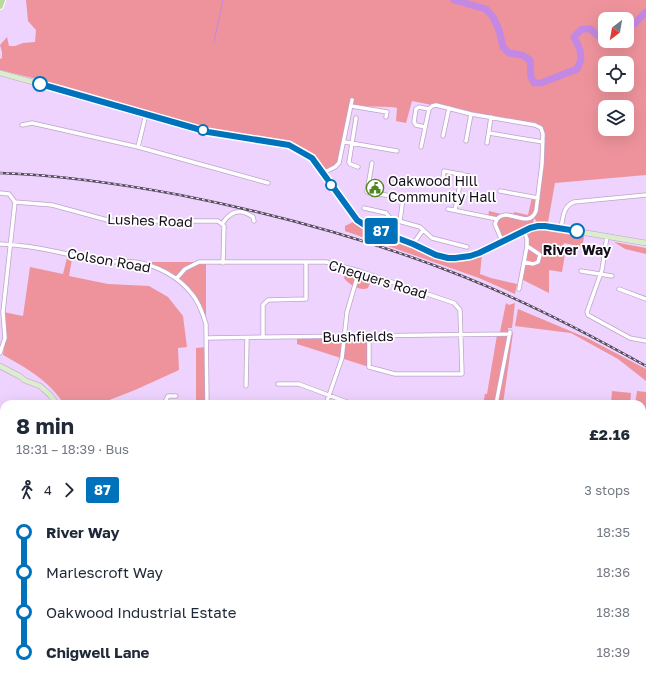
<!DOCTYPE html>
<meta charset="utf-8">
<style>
body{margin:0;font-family:"Golos Text",sans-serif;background:#f6f6f7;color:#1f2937;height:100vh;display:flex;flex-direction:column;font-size:15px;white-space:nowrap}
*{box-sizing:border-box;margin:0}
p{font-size:13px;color:#747a83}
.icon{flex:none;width:22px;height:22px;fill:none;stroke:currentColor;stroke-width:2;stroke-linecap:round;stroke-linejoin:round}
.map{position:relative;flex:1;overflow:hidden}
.details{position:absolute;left:0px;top:400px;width:646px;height:280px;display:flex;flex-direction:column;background:#fff;border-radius:12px 12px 0 0;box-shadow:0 4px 16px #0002}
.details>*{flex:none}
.badge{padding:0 8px;border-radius:3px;font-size:14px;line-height:26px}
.needle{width:26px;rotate:211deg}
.tools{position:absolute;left:598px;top:12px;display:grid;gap:8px}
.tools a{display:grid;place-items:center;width:36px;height:36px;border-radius:8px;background:#fff;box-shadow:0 4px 16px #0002;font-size:20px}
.map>.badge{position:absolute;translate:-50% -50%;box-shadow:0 0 0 2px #fff}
.legs{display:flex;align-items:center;gap:6px;height:44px;padding:0 16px;font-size:13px}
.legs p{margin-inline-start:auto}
.summary{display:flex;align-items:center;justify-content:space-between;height:68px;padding:0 16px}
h1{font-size:22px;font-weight:700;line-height:30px}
ul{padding:0 16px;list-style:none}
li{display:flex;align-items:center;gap:14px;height:40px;font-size:15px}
li i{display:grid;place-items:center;width:6px;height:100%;margin:0 5px;background:currentColor}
li i::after{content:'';width:10px;height:10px;margin:-5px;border:3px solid;border-radius:50%;background:#fff}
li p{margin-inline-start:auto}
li:first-child i{background:linear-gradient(#0000 50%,currentColor 0)}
li:last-child i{background:linear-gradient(currentColor 50%,#0000 0)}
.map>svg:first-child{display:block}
.green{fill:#ee939c;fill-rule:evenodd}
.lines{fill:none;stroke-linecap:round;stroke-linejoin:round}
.stream{stroke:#c388e3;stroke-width:1}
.river{stroke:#c388e3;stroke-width:7}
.street-casing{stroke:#bda4cb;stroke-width:5}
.secondary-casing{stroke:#bda4cb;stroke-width:6}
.primary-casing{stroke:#fff;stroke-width:8}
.street{stroke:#fff;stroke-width:3.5}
.secondary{stroke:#dbedcc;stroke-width:5}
.primary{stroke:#b6db9a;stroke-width:6}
.rail-casing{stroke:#57495f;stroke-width:2.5}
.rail{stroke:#fff;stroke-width:1;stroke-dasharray:3;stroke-linecap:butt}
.line-1-casing{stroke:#fff;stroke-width:9}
.line-1{stroke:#0072bc;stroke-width:6}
.stop-1-dot{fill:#fff;stroke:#0072bc;stroke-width:2}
.labels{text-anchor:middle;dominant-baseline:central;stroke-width:3.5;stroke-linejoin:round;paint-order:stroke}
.poi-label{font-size:14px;fill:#160d1b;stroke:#fff;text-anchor:start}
.street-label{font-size:14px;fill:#160d1b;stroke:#fff}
.stop-label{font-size:14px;font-weight:bold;fill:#160d1b;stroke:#fff}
</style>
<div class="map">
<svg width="646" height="680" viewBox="0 0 646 680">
<rect width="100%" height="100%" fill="#edd3fd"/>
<path class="green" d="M26,0h620v175l-91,8 -7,39h-11l-3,-4 -2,10 6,-1 47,5 -3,15 -18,-4 -1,4 3,1 -4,24 -13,-2v23l-28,-14 6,-33 -1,-13 -24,8 -5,-11v-11l-9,-2 1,-6 24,6 1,-5 14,3 4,-18 6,1 -3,19 3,-8 7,-73 -1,-3 -4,-6 -128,-26 -6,22 -10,-2 1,-13 -5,-1 -41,-1 -12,57 -16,10 -12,-15 -22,-13 -41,-7 -50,-13 -137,-40 -61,-15v-11l2,-1v-6l-2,-7 7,-8 2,9h6l8,-3 12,-1 1,-12 -8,-9zM605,19h22v22h-22zM605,63h22v22h-22zM605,107h22v22h-22z
M357,220l90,38 4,4 19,-3 12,-5 -2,20 11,4 26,6 -2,10 -36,-16 -134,-47v-5z
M614,242l32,6v6l-21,-5z
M67,258l5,1 -3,17 39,8 41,2 19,11 15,19 4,31 -9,1 1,22 -44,20 -36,14h-35c-15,-23 -37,-36 -61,-49l2,-17 -2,-26 20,4 7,-49 33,7z
M135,262h71v62c-4,-9 -7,-20 -13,-28 -12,-21 -36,-27 -58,-34z
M347,268l26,7 -5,13c-7,4 -20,-4 -24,-10z
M506,303l3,2 6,-2 -3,25h-4v4h-8z
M518,309l69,29 59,31v12l-28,-22 -47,-26 -56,-7z
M513,333l-10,71h-20l2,-10h2l10,-59z
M369,336v31l-72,-23v-7z
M207,347v57h-11v-56z
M612,391l19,2 -1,11h-19z
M637,391l9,1v30l-4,-1v-17h-7z"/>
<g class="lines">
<path class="stream" d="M214,42l9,-42"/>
<path class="river" d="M454,0l32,9 7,8 6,13 4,17 6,6 13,2 8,5 1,17 3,6h7l36,-14 4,-9 -1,-10 -6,-13 8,-8h8l14,12h9
M627,31l19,-19"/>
<defs>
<path id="street" d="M351,106l36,6 -1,5
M356,118l-7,44 1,2 8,3
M22,125l10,-2 106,24 130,36
M425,127l-9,-2 -2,-3 2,-13 3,-2 10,2
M489,133l54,9
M443,136l6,-28
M466,141l5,-27
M345,142l52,9
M487,143l4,-26
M138,147l8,-33
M421,147l8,-38 3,-3 4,-1 35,9 64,11 6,3 2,6 -1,30 -6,47c-6,15 -19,4 -30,4 -3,0 -7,2 -9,4l-2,5 7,17
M372,163l-5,29 36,6 -3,23
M323,173l12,-6 4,-4 13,-63
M443,178l1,-7 25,5
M500,191l38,7
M0,193l9,1 6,8 -12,110 2,26 -5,15
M15,202l37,3 59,16h107l6,5 -1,37
M364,208l22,5 4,5 5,2 25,7 12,11 35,9
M448,209l49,10
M455,210l7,-36
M222,224c8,-12 17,-17 31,-7l1,4
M561,228c2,-10 2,-22 13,-26l72,-7
M607,236l-5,34 -15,42 1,3 42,23 16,3
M0,244c32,1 62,9 93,16 14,3 28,1 42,2 22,3 44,15 57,32 7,8 11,20 14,30l1,80
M413,244l10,-14
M524,262l9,2 5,-2 2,-7 -1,-1 -12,-8
M581,271l31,5
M177,278l8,-9 14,-7h127l33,9 95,32 6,7 2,64h-67l-26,-7v-31
M519,289l8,-43v-7l-3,-8
M619,289l27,10
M263,337v-32l5,-5 38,-1v-37
M206,338l304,-4
M278,384h21l53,20
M246,386l1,-48
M164,404l4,-8h8
M326,404l16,-46 5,-46 12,-41
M496,404l14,-72
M642,471l4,-2
M642,492h4
M0,630h4
M21,676l1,4
M168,676l1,4
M206,676l1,4
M272,678v-2
M140,680l18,-4
M294,680l1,-4
M383,680l1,-4"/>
<path id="secondary" d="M0,73l209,58 80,14 22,13 46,62 9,6 47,18 22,11 12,3h8l15,-2 9,-3 51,-25 8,-2h7l101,17
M0,366l21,11 3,3 16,6 10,9 7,9
M642,579h4
M347,676l17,4
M409,680l2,-4"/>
<path id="primary" d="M0,6l2,-6"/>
</defs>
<use href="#street" class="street-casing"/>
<use href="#secondary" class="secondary-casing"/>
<use href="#primary" class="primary-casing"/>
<use href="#street" class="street"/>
<use href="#secondary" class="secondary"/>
<use href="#primary" class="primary"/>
<defs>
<path id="rail" d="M0,173c60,2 121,11 180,22 96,19 191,45 282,81 63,25 125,57 184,90"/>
</defs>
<use href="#rail" class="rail-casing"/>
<use href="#rail" class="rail"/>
</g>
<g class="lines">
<defs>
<path id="line-1" d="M40,84l168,48 81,13 23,13 45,62 9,6 47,18 23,11 12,3h7l15,-2 9,-3 51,-25 8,-2h7l32,5"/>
</defs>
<use href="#line-1" class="line-1-casing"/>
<use href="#line-1" class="line-1"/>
</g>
<defs>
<symbol id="civic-ring" viewBox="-11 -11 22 22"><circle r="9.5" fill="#fff" stroke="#51861d" stroke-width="1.5"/><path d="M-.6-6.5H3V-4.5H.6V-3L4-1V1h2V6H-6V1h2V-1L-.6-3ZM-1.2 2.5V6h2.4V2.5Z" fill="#51861d"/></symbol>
</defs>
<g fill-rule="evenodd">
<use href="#civic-ring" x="365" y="178" width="20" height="20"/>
</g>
<g class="stop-1-dot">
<circle cx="40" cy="84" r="7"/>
<circle cx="203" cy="130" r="5"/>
<circle cx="331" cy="185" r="5"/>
<circle cx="577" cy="231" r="7"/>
</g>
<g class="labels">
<g class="poi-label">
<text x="388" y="180">Oakwood Hill<tspan x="388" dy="16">Community Hall</tspan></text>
</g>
<g class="street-label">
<text transform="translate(150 220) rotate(2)">Lushes Road</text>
<text transform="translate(109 260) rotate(10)">Colson Road</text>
<text transform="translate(378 279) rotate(17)">Chequers Road</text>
<text transform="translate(358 336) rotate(-1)">Bushfields</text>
</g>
<g class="stop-label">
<text x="577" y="249">River Way</text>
</g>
</g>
</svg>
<div class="tools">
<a><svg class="needle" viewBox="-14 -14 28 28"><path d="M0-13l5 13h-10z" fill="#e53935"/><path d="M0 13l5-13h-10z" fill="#747a83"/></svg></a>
<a><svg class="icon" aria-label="locate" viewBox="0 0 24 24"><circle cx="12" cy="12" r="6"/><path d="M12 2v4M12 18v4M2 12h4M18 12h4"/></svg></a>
<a><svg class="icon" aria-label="layers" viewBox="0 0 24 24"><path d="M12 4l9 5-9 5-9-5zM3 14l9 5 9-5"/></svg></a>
</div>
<b class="badge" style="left:381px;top:231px;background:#0072bc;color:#fff">87</b>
<section class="details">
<div class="summary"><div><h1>8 min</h1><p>18:31 – 18:39 · Bus</p></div><b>£2.16</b></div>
<div class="legs"><svg class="icon" aria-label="walk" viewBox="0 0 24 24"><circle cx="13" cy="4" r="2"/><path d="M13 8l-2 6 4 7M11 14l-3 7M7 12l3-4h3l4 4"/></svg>4<svg class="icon" aria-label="forward" viewBox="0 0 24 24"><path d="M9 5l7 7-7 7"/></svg><b class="badge" style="background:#0072bc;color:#fff">87</b><p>3 stops</p></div>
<ul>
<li><i style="color:#0072bc"></i><b>River Way</b><p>18:35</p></li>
<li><i style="color:#0072bc"></i><span>Marlescroft Way</span><p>18:36</p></li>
<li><i style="color:#0072bc"></i><span>Oakwood Industrial Estate</span><p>18:38</p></li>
<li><i style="color:#0072bc"></i><b>Chigwell Lane</b><p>18:39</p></li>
</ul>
</section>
</div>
